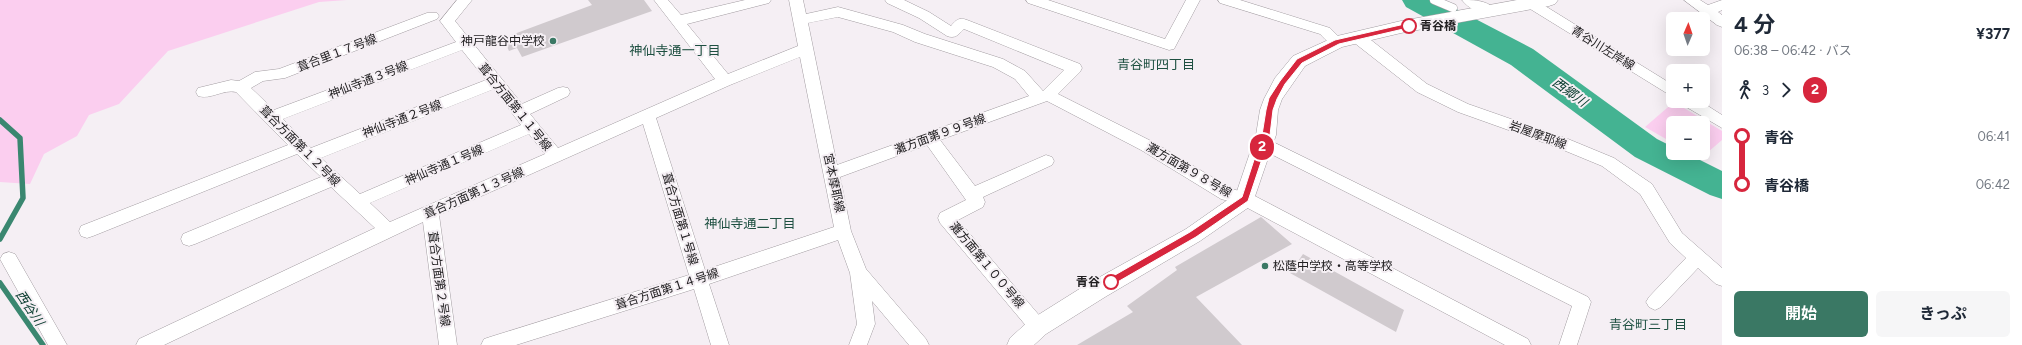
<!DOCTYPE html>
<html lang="ja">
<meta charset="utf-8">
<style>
body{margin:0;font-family:Figtree,"Noto Sans JP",sans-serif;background:#f6f6f7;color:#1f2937;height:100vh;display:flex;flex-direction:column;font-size:15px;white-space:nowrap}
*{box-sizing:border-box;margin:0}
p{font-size:13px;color:#747a83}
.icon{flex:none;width:22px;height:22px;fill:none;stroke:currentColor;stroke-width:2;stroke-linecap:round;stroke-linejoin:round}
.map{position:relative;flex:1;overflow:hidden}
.details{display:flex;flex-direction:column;background:#fff;width:300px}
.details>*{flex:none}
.badge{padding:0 8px;border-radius:13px;font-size:14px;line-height:26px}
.needle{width:26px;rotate:2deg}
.buttons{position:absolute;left:1666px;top:12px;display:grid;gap:8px}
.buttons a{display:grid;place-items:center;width:44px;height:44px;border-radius:6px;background:#fff;box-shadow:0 4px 16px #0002;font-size:20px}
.map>.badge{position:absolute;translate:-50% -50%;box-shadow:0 0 0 2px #fff}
.legs{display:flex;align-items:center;gap:6px;height:44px;padding:0 12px;font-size:13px}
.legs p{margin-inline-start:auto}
.summary{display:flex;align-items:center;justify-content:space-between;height:68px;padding:0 12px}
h1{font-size:22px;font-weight:700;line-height:30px}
.cta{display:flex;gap:8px;margin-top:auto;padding:8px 12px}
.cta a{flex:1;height:46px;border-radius:6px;background:#3a7864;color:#fff;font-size:16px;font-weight:700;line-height:46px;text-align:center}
.cta a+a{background:#f6f6f7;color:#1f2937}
ul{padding:0 12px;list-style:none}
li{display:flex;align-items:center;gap:14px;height:48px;font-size:15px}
li i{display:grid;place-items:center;width:6px;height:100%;margin:0 5px;background:currentColor}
li i::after{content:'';width:10px;height:10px;margin:-5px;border:3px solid;border-radius:50%;background:#fff}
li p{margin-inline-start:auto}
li:first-child i{background:linear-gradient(#0000 50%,currentColor 0)}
li:last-child i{background:linear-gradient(currentColor 50%,#0000 0)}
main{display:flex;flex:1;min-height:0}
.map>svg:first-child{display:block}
.green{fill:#fbceef}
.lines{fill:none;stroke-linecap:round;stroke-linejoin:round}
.stream{stroke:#3a8770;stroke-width:5.5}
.river{fill:#44b392;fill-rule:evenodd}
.building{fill:#d0cace}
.service-casing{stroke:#a29ca1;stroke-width:9}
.minor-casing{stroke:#a29ca1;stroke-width:1}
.tertiary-casing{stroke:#a29ca1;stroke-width:1}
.service{stroke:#fff;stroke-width:8}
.minor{fill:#fff;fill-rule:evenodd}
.tertiary{fill:#fff;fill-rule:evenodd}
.line-1{fill:#d7263d;stroke:#fff}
.stop-1-dot{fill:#fff;stroke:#d7263d;stroke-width:2}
.poi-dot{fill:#3a7864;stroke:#f5eff4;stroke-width:1.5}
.labels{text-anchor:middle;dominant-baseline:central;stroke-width:4;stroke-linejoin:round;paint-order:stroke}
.stop-label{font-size:12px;font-weight:bold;fill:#222022;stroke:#f5eff4;text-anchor:start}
.poi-label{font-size:12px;fill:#222022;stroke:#f5eff4;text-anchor:end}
.street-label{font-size:12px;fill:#222022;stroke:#f5eff4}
.neighbourhood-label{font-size:13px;fill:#1e5041;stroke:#f5eff4}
.water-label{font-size:13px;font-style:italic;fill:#06392c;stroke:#f5eff4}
</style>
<main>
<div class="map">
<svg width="1722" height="345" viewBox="0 0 1722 345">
<rect width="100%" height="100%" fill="#f5eff4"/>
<path class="green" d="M0,0h347l-28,2 -151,49 -49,53 -30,11 -12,21 -33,18 -14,30 -30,-2z
M1674,102l48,29v9l-22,19 -10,-6h13v-30h-30v20l-28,-16z"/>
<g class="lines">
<path class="stream" d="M0,120l20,18 3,60 -23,41
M0,283l43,62"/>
<path class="river" d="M1402,0h37l94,49 124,90 16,8v6h13l36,18v28l-12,-4 -75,-38 -124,-92 -105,-58z"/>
</g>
<path class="building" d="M588,0h56l8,11 -130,46 -5,-9 -8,3 -6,-13 89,-33z
M1261,217l31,27 -96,53 46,48h-165l56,-33 -6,-6 50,-36 -2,-3z
M1303,254l101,56 -8,22 -106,-59z"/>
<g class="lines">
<defs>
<path id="service" d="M1434,0l19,8"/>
<path id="minor" d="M457,0h15l-17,21 67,83 36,-16 5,-1 5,1 2,4 -2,4 -38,18 28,34 157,-69 -61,-79h14l13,15 64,-15h26l-2,3 -82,21 41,50 70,-28 -9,-46h14l3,14 32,-7 65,18 22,9 78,25 22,12 18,20 21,-21 -100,-41c-6,6 -9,10 -17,7l-28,-18 -32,-15 -2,-3h19l25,12 22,14c5,-6 8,-9 16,-6l113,44 2,4 -2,4 -22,22 95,48 79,47 19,5 277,145 3,6h-26l-265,-141 -19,-5 -80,-49 -94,-49 -107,39 35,46 71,-31 6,2 2,4 -2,4 -69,32 2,5 -2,5 -25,13 86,101 3,6 -3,6 -6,2 -6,-2 -92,-110 -2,-5 2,-5 26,-13 -39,-55 -87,32 11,54 15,38 60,70 3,6h-20l-37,-44 3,23 -8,21h-18l8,-21 -7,-51 -12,-33 -129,44 20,61h-18l-17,-56 -178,56h-35l3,-6 6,-2 199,-62 -46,-151 -204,91 18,130h-18l-16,-123 -259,123h-28l3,-6 236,-111 -44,-41 -136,57 -6,2 -6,-2 -2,-5 2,-5 138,-57 -24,-23 -204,82 -6,2 -6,-2 -2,-5 2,-5 207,-81 -52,-53c-13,-3 -25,8 -38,4l-2,-4 2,-4 33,-8 8,1 16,-9 24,-3 148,-56h10l2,3 -2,3 -152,59 -22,3 -12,7 23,22 182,-68 -16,-21zM838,17l55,15 22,10 78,25 22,12 14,17 -192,69 -29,-142zM462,50l24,30 -175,68 -28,-29zM800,57l34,170 -129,43 -49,-152 74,-33zM494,89l27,36 -161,69 -39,-36zM529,134l16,20 -155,68 -20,-19z
M1026,0h22l117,39 21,-39h14l-26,49 -5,1 -141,-47z
M1218,0h22l90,28 14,14 -2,4c-10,2 -15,-5 -22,-12l-100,-31z
M1462,0c12,0 27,0 34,11l-2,3c-9,3 -27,-6 -32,-14z
M1530,0l7,1 136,84v12l-146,-90 -2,-3z
M1684,0h16l8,5 14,-5v10l-4,2 4,3v12l-5,-2z
M1357,32l5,1 65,51 41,20 100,35 46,19 38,26 30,49 40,35v18l-6,-2 -18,-16 -37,39 -6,3 -6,-3 -3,-5 3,-5 37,-39 -16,-15 -30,-49 -38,-28 -46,-19 -98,-35 -41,-20 -65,-51 -2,-4 2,-4z
M1680,101h20l22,14v13l-39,-23z
M1263,137l325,160 3,5 -14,43h-18l13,-39 -315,-159 -2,-4 2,-4z
M9,252l6,2 52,91h-19l-48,-86 3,-5z"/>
<path id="tertiary" d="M1517,0h41l-3,4 -6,2 -148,27 -59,14 -37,19 -23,33 -4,11 -2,25 -24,70 -52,36 -95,56 -59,37 -12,11h-27l3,-7 20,-18 59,-37 97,-54 50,-35 20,-59 4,-25 4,-11 11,-21 18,-22 44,-20 64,-15z"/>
</defs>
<use href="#service" class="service-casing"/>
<use href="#minor" class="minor-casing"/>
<use href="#tertiary" class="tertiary-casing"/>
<use href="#service" class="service"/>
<use href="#minor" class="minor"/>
<use href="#tertiary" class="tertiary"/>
</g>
<path class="line-1" d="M1409,23l4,3 -1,1 -73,17 -37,19 -17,21 -8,15 -4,11 -3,25 -22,66 -52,36 -82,47h-6v-5l82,-47 52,-35 20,-62 4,-25 3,-12 11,-17 17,-22 38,-19z"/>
<g class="stop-1-dot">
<circle cx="1409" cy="26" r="7"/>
<circle cx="1111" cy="282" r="7"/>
</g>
<g class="poi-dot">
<circle cx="553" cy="41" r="4"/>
<circle cx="1265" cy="266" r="4"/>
</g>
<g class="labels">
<g class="stop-label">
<text x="1420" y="26">青谷橋</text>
<text x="1100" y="282" text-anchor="end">青谷</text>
</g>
<g class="poi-label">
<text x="545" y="41">神戸龍谷中学校</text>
<text x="1273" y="266" text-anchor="start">松蔭中学校・高等学校</text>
</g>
<g class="street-label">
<text transform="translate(1603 48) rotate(32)">青谷川左岸線</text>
<text transform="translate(337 53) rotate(-21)">葺合里１７号線</text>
<text transform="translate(368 80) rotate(-21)">神仙寺通３号線</text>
<text transform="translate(515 107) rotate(51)">葺合方面第１１号線</text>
<text transform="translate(402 119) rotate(-21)">神仙寺通２号線</text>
<text transform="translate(940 134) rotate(-20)">灘方面第９９号線</text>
<text transform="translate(1538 135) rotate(20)">岩屋摩耶線</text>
<text transform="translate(300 146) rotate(45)">葺合方面第１２号線</text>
<text transform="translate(444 165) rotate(-23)">神仙寺通１号線</text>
<text transform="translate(1189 170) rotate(30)">灘方面第９８号線</text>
<text transform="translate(834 183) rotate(78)">宮本摩耶線</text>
<text transform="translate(474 193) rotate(-24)">葺合方面第１３号線</text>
<text transform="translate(680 219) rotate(73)">葺合方面第１号線</text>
<text transform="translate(987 265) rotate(50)">灘方面第１００号線</text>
<text transform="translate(439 279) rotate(82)">葺合方面第２号線</text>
<text transform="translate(667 289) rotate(-18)">葺合方面第１４号線</text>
</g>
<g class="neighbourhood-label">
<text x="675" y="50">神仙寺通一丁目</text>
<text x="1156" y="64">青谷町四丁目</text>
<text x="750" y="223">神仙寺通二丁目</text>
<text x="1648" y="324">青谷町三丁目</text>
</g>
<g class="water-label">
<text transform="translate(1570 92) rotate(36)">西郷川</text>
<text transform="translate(30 308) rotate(56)">西谷川</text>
</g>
</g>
</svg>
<div class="buttons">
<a><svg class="needle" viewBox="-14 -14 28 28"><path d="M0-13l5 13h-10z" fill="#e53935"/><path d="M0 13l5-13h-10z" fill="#747a83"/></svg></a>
<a>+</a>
<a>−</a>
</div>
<b class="badge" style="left:1262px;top:147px;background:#d7263d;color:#fff">2</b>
</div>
<section class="details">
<div class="summary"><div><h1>4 分</h1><p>06:38 – 06:42 · バス</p></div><b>¥377</b></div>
<div class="legs"><svg class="icon" aria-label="walk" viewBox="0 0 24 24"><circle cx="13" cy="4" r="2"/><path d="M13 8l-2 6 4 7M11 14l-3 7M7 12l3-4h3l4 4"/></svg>3<svg class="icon" aria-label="forward" viewBox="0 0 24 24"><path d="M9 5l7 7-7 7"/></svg><b class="badge" style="background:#d7263d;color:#fff">2</b></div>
<ul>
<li><i style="color:#d7263d"></i><b>青谷</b><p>06:41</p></li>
<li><i style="color:#d7263d"></i><b>青谷橋</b><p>06:42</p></li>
</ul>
<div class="cta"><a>開始</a><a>きっぷ</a></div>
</section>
</main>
